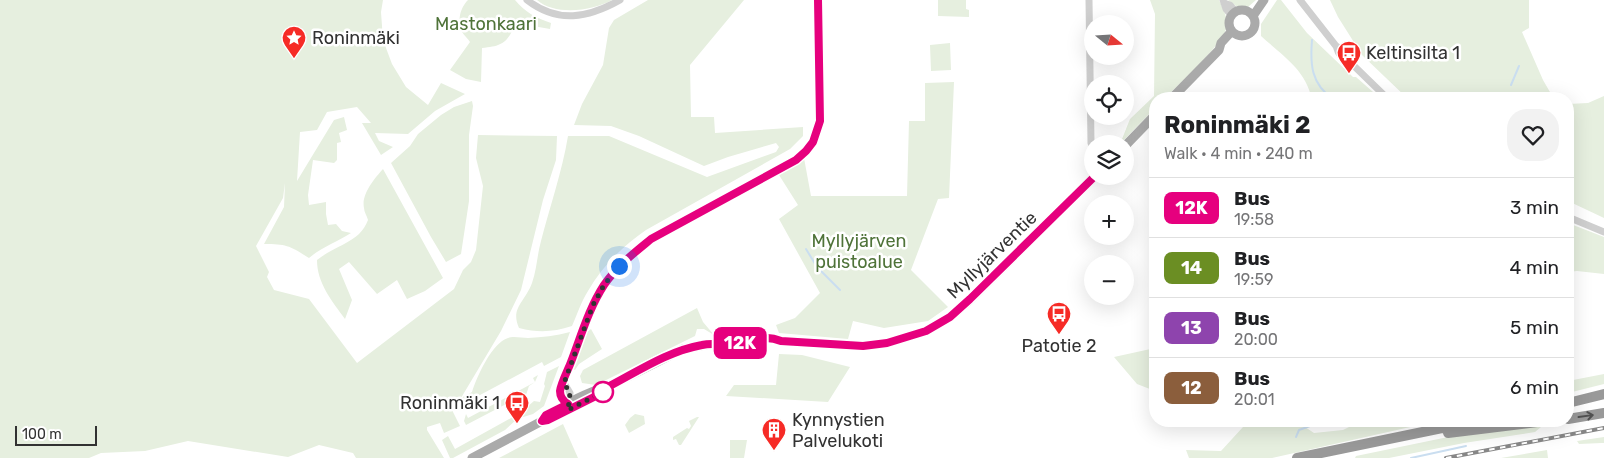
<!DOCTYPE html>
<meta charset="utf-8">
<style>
body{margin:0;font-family:Rubik,sans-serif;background:#f2f2f2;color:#202124;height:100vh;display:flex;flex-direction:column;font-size:19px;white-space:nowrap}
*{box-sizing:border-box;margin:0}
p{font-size:16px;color:#757577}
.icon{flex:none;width:28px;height:28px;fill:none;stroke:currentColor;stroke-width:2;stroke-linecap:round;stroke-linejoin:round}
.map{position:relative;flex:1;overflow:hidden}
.sheet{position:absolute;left:1149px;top:92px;width:425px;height:335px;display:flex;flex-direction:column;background:#fff;border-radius:20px;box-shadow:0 5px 20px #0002}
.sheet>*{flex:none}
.badge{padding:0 10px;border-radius:8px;font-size:18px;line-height:32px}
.needle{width:32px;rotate:108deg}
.tools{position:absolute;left:1084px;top:15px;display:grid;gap:10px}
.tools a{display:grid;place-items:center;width:50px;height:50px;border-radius:50%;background:#fff;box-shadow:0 5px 20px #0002;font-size:25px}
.scale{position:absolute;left:15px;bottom:12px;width:82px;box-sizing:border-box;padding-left:5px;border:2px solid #323232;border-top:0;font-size:14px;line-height:18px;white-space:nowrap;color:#323232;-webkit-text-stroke:4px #fff;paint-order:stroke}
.you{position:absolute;width:25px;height:25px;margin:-12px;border:4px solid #fff;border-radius:50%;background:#1a73e8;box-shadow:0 0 0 8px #1a73e833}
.map>.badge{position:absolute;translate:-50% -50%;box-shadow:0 0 0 2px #fff}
.round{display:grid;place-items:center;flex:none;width:52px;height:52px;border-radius:20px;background:#f2f2f2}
.overview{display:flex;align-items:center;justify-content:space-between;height:85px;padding:0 15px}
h1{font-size:24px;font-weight:700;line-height:38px}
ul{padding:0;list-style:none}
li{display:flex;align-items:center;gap:15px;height:60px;padding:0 15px;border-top:1px solid #e0e0e0}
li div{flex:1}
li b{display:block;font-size:19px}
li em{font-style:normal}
li .badge{min-width:55px;font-weight:700;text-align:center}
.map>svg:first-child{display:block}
.green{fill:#e6efdf}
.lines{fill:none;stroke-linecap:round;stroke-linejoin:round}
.stream{stroke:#cadef0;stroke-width:2}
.minor{stroke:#cfcfcf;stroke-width:7}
.major{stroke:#aaa;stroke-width:9}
.highway{stroke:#999;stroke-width:10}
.rail-casing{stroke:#878787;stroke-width:4}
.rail{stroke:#fff;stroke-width:2;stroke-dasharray:5.5;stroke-linecap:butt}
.oneway{stroke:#515151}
.line-casing{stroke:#fff;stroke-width:11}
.line{stroke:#e6007e;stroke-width:8}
.walk{stroke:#323232;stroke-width:5;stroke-dasharray:0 9}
.stop-dot{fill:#fff;stroke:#e6007e;stroke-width:2.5}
.labels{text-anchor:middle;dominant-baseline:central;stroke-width:5;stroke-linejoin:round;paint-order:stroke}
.park-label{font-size:18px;fill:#4f7339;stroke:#fff}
.poi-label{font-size:18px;fill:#323232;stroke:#fff;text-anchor:start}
.street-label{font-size:18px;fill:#323232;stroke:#fff}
</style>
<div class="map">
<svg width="1604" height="458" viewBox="0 0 1604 458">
<rect width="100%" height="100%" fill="#fff"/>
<path class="green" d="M0,0h383l-2,12 2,28 9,24 14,23 22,18 13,-22 24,11 -30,17 -27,23 -33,-1 4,8 14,6 -12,8 -19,-32h9l-14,-16 -30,5 -10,18 -17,2 -3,49 37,-61 10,-3 3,13 -8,3 2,9 -4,1v17l-3,3 -21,-3 -5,35 1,10 17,-3v12l2,11 8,-1 6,7 9,2c-14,9 -29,14 -42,25 -19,-12 -22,-14 -45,-14l20,-37 1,-24 -2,15 -27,48 13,26 -2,5 7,13 35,9 48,64 97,-74 9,-19 8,-8 5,-12 7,-64 -7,-28 2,-23 79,1 -1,24 -13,40 -22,90 -20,41 -40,67 11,-6c5,-16 20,-49 36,-54 5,-2 14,0 20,0 14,-1 28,-2 42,-6l-9,25 -17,9 -2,-4 -90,48 8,16 -16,7 -4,-10 -13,4v3l17,28h-88l-3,-5 -34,-8 -31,12 -100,-16 -43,10 -44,2 -12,5h-89z
M468,0h47c10,12 21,18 36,23l-1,6 -34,-6c-9,20 -13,23 -34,25l-1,34 -15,-3 -16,-9 20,-28c-2,-3 -6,-7 -8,-10 -5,-11 -2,-24 6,-32z
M537,0h75c-19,11 -57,16 -75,0z
M648,0h96l-54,65 1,52h23l1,16 88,-6v9l-13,13 -144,81c-23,16 -44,36 -58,61 -7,11 -11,24 -16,35 -19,6 -33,7 -53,2 -9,-20 6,-26 13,-45 5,-14 5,-28 9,-42 9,-35 21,-69 27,-105h41l98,41 69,-25 3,-5 -3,-4 -48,14 -24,9 -65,-30 -28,-10 -37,-1 8,-21 21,-39 6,-37 5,-8z
M938,0h28v9l3,1v7l-31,-1z
M1150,0h69c4,9 10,19 7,29 -4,16 -48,56 -62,70h-9v9l-35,36 10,-25 24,-23 1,-82z
M1228,0h28l-8,7 -12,-1z
M1277,0h4l26,33 46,44h3l25,22h-69c-7,-30 -29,-43 -51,-63v-12z
M1330,0h199v28l-7,4 21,48 11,19h-146l-46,-44 -24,-38z
M950,43l1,27 -20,1 -1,-26z
M954,82l-5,116 -11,1 -27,71 37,37 -20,14 -44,7 -31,-7 -5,18 -69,-6 -3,-8 19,-7 25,-25 -41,-74 19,-14 -19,-30 25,-17 7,38h96l2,-75h16v-38z
M1604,96v122l-36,-17v-97l20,-1z
M472,101l1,5 -4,29v66l-8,53 -15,8 -15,-25 -40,-74 19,-17 8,-12 23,-19 13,-8z
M383,169l60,109 -18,13 -18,8 -10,-19 -20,14 -28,-32 -10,7 13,31 -7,19c-13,-18 -28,-36 -28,-59 12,-10 33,-17 42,-26 4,-4 7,-9 9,-14 -1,-4 -4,-8 -4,-12 -3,-14 11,-30 19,-39z
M1568,223l36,14v37l-27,-3 -9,1z
M697,308l6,14 11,13 -10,-6h-7l-2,7 -99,49 -14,-2 -2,-7 3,-6z
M591,329l11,20 -23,15 -4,6 -2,-1 14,-37z
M1155,348v43l-18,-7 -23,-27z
M779,354l23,1 48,12 -22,35 -102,-6 8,-11h42z
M559,366l-15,40 -11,8 -16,5 -12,11 -52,28h-3l-8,-18 6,-4 7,13 65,-36 14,-12 6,1 5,-16 -1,-2 3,-12z
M1604,374v10l-36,9v-12z
M538,375l-3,7 -6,4 -4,12 4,3 -11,5 -4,-6 -48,25 -2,-4 2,-7 2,4 67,-36 -2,-4z
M635,414l9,2 1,8 -16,9 -4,-8 5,-7z
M697,417h2l-18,28h-2l-3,-6 -3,1v-3l14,-9 2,1 2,-3 -2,-5z
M1244,421h62l-1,6 9,6 29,-3 18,-9h76l-165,37h-83l-3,-8 35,1 22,-24z
M563,424l15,34h-79z
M1535,426l6,1 -6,5 -71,11 -75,15h-34l1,-2 97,-20z
M1604,437v6h-2l-23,1 -2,-3z
M730,440h17l-3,18h-14z
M1547,450l1,8h-47z"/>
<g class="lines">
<path class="stream" d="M1312,40c-2,24 -1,44 21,59
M1511,85l8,-19
M806,249l11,18 23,23
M1296,437l3,-7 11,-4 1,-5
M1411,458l55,-12"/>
<path class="minor" d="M527,0c31,24 61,18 93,0
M1089,0l2,143 1,3
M1223,0l3,9 5,6
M1300,0l36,46c2,8 6,14 15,17
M1224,3l6,2 5,6
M1336,46c8,4 12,9 15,17l37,36
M1568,217l36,15
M564,383l6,10 -2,17
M568,404c-5,-3 -8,-7 -8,-13 1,-7 8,-21 11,-29 10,-26 18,-54 33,-77 13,-19 30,-32 47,-46l145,-79 10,-9 7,-9 7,-21 -2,-121"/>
<path class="major" d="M1229 23a13 13 0 1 1 26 0a13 13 0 1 1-26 0Z
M1253,16l11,-16
M1171,99l48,-49 2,-7 10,-11
M1125,146l30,-31
M751,341c9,-5 21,-4 30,0l82,5 24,-3 39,-12 24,-14 21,-18 124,-123
M542,421c7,-10 53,-33 64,-33l77,-39 33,-6 6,-4 9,-1h9l15,5
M472,458l70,-37 6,-1"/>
<path class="highway" d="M1568,403l36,-9
M1568,419l36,-6
M1448,433l97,-12
M1297,458l179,-37"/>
<defs>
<path id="rail" d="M1446,458l158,-30"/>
</defs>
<use href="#rail" class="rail-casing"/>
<use href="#rail" class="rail"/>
</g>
<defs><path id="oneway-shaft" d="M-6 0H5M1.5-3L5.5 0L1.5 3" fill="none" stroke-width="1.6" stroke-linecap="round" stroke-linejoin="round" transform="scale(1.25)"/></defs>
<use class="oneway" href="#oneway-shaft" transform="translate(1586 416) rotate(-8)"/>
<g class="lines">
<defs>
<path id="line" d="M818,0l2,121 -7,21 -7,9 -10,9 -145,79c-17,14 -34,27 -47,46 -15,23 -23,51 -33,77 -3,8 -10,21 -11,29 0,6 3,10 8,13l-22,11 -4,6 6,-1 54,-27 4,-5c31,-16 62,-37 96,-43 13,-3 25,2 38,-2 14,-4 27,-8 41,-2l82,5 24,-3 39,-12 24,-14 20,-18 125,-123"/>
</defs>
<use href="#line" class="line-casing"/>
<use href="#line" class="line"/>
<path class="walk" d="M603,392l-35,18 2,-17 -6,-10 29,-78 11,-20 15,-19"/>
</g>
<defs>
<symbol id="sight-pin" viewBox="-11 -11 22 30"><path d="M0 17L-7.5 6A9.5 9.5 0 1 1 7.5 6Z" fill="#f62b26" stroke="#fff"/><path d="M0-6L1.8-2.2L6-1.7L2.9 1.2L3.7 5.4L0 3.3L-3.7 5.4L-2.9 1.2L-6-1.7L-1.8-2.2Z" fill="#fff"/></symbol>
<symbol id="bus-pin" viewBox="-11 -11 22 30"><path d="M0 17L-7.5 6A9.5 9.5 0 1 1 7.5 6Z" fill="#f62b26" stroke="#fff"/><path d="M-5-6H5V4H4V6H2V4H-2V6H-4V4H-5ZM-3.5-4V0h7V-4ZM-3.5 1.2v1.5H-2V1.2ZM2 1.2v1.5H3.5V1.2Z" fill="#fff"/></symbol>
<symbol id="building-pin" viewBox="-11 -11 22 30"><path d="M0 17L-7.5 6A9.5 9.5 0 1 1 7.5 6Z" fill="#f62b26" stroke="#fff"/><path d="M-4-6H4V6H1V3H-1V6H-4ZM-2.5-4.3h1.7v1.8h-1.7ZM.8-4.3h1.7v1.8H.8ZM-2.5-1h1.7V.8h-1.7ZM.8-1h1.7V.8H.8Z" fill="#fff"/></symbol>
</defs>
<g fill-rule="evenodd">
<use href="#sight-pin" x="280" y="24" width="28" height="38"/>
<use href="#bus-pin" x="1335" y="39" width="28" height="38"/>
<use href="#bus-pin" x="1045" y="300" width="28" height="38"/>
<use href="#bus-pin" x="503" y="389" width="28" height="38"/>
<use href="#building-pin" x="760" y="416" width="28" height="38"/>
</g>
<circle class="stop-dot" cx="603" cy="392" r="10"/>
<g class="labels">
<g class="park-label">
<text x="486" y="24">Mastonkaari</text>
<text x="859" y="241">Myllyjärven<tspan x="859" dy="21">puistoalue</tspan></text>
</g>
<g class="poi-label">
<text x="312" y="38">Roninmäki</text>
<text x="1366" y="53">Keltinsilta 1</text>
<text x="1059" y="346" text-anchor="middle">Patotie 2</text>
<text x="500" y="403" text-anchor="end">Roninmäki 1</text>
<text x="792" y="420">Kynnystien<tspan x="792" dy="21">Palvelukoti</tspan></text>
</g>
<g class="street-label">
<text transform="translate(992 255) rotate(-44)">Myllyjärventie</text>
</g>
</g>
</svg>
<div class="tools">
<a><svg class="needle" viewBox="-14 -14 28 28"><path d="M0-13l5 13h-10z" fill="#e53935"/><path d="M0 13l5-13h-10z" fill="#757577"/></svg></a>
<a><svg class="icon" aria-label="locate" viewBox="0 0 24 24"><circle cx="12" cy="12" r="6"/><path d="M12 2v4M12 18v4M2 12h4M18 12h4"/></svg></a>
<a><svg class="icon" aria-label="layers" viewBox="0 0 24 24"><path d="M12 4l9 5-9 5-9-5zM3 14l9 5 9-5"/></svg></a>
<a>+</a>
<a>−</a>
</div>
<div class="scale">100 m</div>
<div class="you" style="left:619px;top:266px"></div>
<b class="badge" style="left:740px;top:343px;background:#e6007e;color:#fff">12K</b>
<section class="sheet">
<div class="overview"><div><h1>Roninmäki 2</h1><p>Walk · 4 min · 240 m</p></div><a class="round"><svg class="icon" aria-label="heart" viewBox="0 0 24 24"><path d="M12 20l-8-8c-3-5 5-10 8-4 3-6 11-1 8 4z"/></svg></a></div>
<ul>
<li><span class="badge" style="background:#e6007e;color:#fff">12K</span><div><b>Bus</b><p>19:58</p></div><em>3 min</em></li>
<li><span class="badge" style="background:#6b8e23;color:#fff">14</span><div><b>Bus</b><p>19:59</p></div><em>4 min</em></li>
<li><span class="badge" style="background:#8e44ad;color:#fff">13</span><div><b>Bus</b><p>20:00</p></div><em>5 min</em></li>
<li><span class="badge" style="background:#8b5e3c;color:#fff">12</span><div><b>Bus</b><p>20:01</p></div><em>6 min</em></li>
</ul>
</section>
</div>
